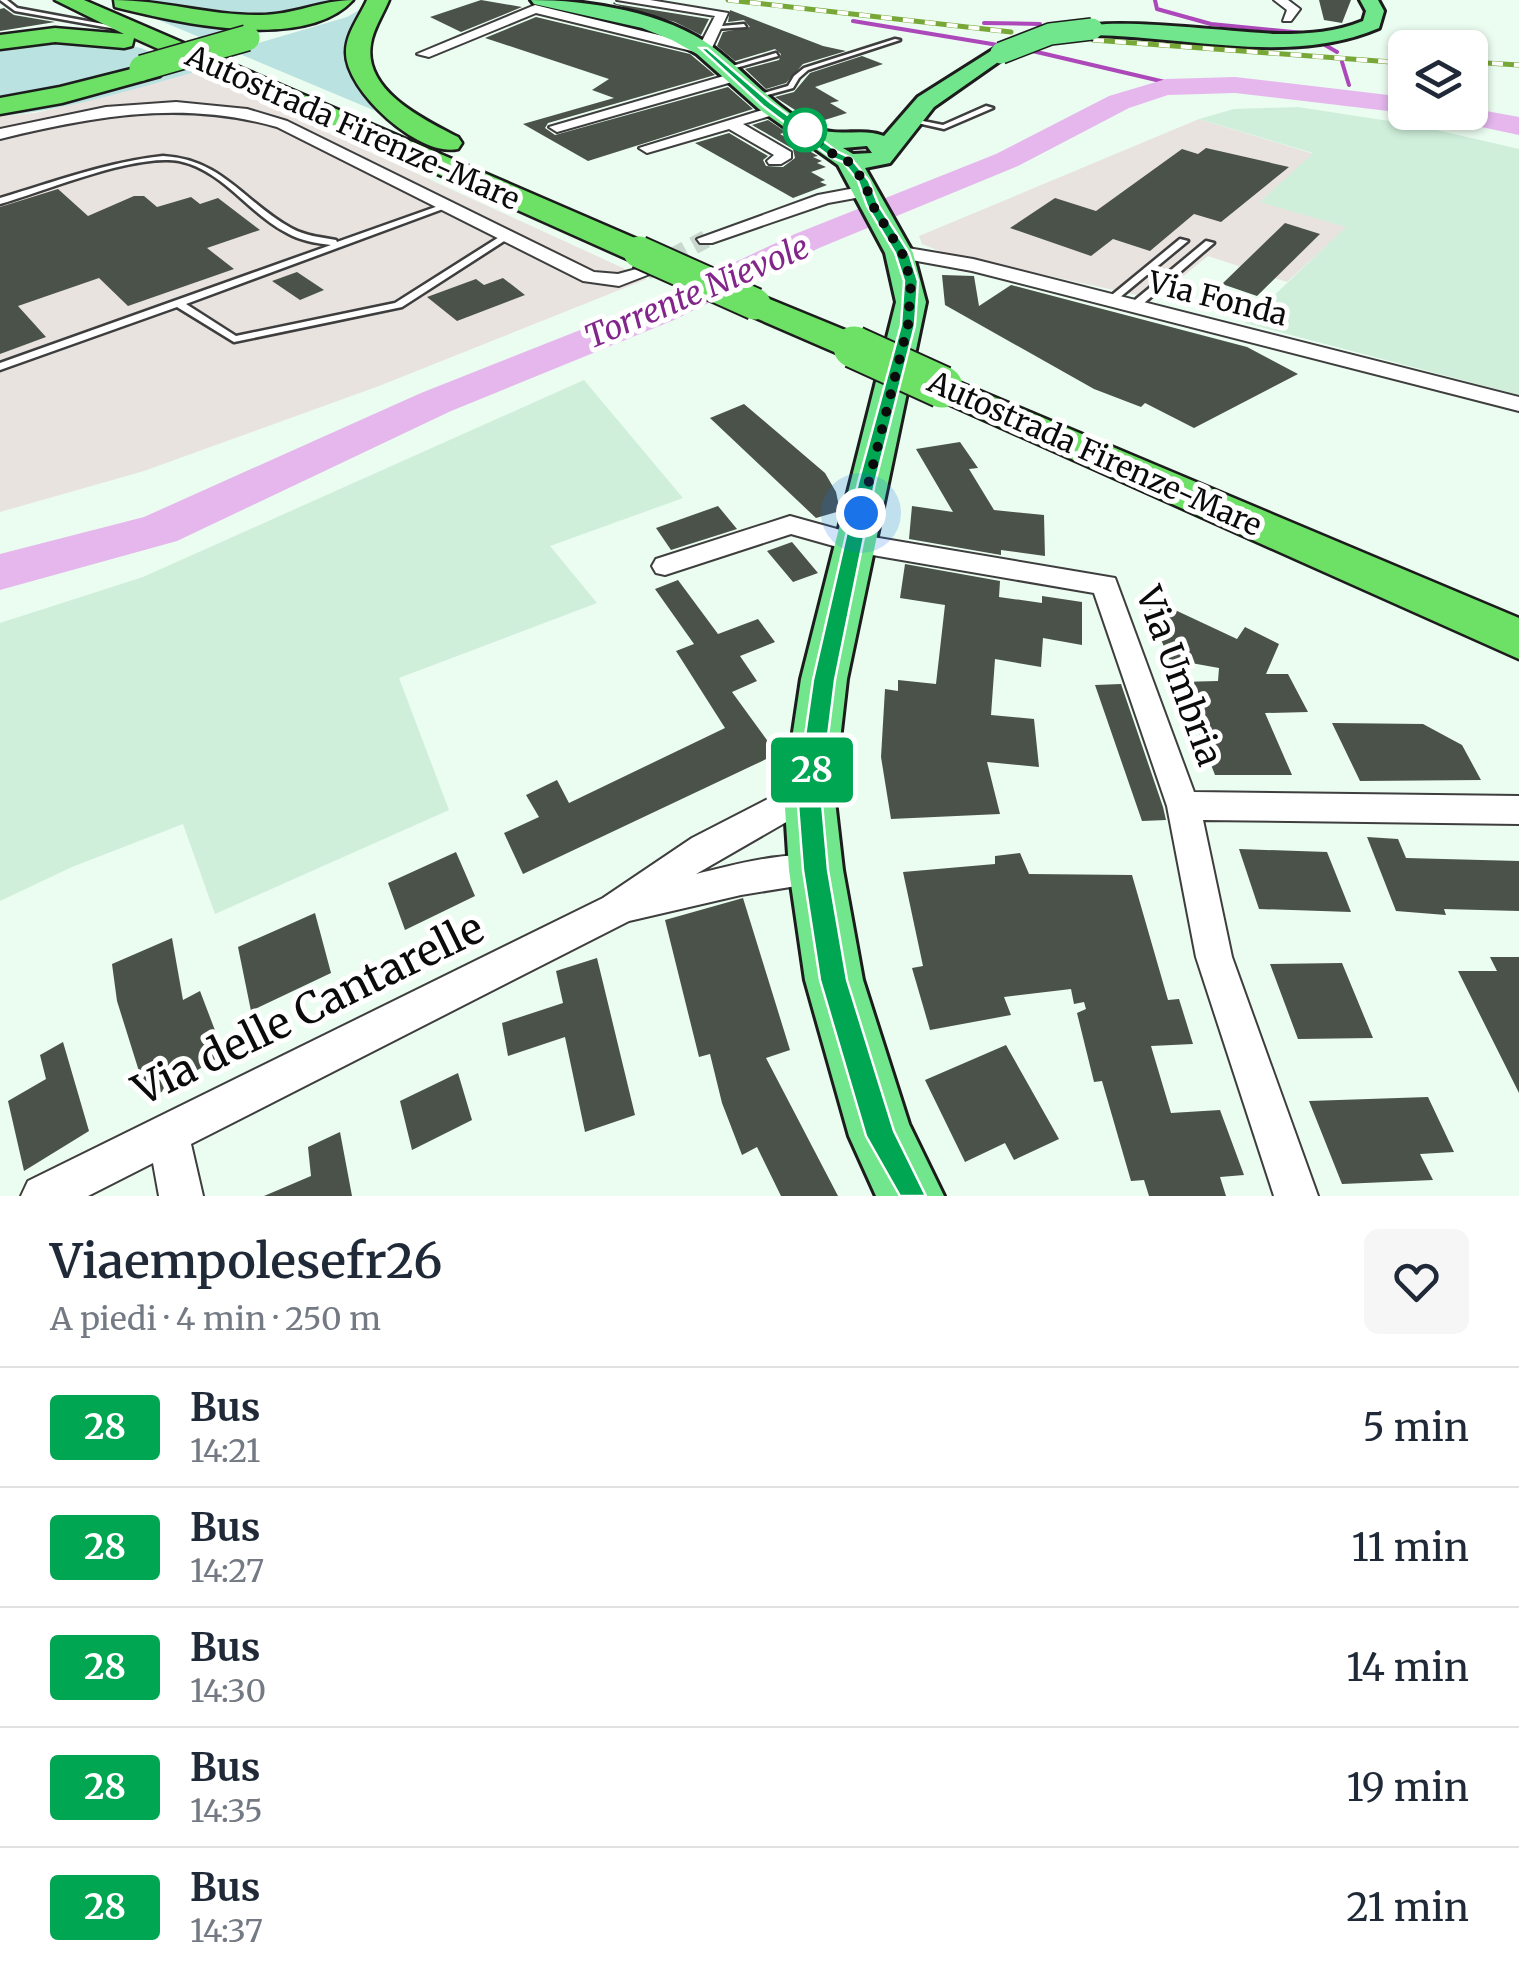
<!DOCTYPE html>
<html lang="it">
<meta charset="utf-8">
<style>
body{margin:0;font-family:Merriweather,serif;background:#f6f6f7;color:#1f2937;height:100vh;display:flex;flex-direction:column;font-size:38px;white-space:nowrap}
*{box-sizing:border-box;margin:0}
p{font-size:32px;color:#747a83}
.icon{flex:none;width:55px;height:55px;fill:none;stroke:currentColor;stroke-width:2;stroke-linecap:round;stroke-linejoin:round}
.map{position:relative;height:1196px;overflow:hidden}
.sheet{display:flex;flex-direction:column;background:#fff;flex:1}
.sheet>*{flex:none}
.badge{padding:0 20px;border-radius:8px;font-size:35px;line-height:65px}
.controls{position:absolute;left:1388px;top:30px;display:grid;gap:20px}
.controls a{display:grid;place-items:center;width:100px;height:100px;border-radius:15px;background:#fff;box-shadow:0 2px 8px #0004;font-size:50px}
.you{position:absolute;width:50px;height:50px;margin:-25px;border:8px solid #fff;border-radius:50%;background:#1a73e8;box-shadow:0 0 0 15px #1a73e833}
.map>.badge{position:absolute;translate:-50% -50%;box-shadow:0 0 0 5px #fff}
.round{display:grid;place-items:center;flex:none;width:105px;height:105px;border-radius:15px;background:#f6f6f7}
.overview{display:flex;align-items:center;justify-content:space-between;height:170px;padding:0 50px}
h1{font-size:48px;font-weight:600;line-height:75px}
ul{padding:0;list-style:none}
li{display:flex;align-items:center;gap:30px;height:120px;padding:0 50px;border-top:2px solid #e0e1e3}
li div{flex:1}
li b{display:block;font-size:38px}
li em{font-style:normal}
li .badge{min-width:110px;font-weight:700;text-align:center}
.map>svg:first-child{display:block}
.industrial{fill:#e9e3e0}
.farmland{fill:#cfefdb}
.green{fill:#bae2e0}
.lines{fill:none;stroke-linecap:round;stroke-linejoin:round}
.stream{stroke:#ac48ba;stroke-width:4}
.river{fill:#e5b7ed;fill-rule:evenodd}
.building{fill:#4a5249}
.minor-tunnel{stroke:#c9d8ce;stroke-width:18;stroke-dasharray:18 9;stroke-linecap:butt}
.service-casing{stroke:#3e3e3e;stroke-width:5}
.minor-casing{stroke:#3e3e3e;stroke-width:4}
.primary-casing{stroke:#1c1c1c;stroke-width:6}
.motorway-casing{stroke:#1c1c1c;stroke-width:5}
.service{fill:#fff;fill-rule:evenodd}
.minor{fill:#fff;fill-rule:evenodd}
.primary{fill:#72e68d;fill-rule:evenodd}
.motorway{fill:#6de066;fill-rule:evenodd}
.rail-casing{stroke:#77a736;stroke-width:5}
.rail{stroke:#fff;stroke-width:4;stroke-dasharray:11;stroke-linecap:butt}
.primary-bridge-casing{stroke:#1c1c1c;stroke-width:24;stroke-linecap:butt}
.motorway-bridge-far2-casing{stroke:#1c1c1c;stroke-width:28;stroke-linecap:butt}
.motorway-bridge-far1-casing{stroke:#1c1c1c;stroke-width:35;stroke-linecap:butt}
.motorway-bridge-casing{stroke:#1c1c1c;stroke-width:45;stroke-linecap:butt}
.primary-bridge{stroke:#72e68d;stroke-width:21}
.motorway-bridge-far2{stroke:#6de066;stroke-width:25}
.motorway-bridge-far1{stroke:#6de066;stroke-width:31}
.motorway-bridge{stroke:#6de066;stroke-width:41}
.line{fill:#00a651;stroke:#fff;stroke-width:2.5}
.walk{stroke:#0b0b0b;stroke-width:10;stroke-dasharray:0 18}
.stop-dot{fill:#fff;stroke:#00a651;stroke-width:5}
.labels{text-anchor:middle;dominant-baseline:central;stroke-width:10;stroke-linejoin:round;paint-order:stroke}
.far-street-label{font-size:30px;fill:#0b0b0b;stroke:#fff}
.far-water-label{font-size:32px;font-style:italic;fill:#82268b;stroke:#fff}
.street-label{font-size:35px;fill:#0b0b0b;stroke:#fff}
.near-street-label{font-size:42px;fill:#0b0b0b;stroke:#fff}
</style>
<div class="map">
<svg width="1519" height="1196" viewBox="0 0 1519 1196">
<rect width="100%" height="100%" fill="#ebfcf0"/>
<path class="industrial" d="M195,72l452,207 -268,107 -235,85 -144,41v-396l35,-3 69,-16z
M1199,119l115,35 -53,47 86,26 -60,55 -79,-26 -53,43 -211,-46 -22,-9 -3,-8z"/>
<path class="farmland" d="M1298,107l117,18 104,24v246l-274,-72 101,-96 -86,-25 53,-49 -114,-34 35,-10z
M584,380l99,118 -133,48 47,57 -198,75 50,132 -234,104 -32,-90 -111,43 -72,34v-278l143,-46z"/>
<path class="green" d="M126,0h210l-4,4 -80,15z
M125,6l48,10 148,-1 -81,23 15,6 92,-27 16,-9 -7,21 34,88z
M23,42h87l31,6 54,24c-64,18 -128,38 -195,44v-8l155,-36 -14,-7 -87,25 -54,7v-51z"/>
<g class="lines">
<path class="stream" d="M1155,0l2,9 54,15 92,9
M853,21l151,25
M984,23l56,1
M1325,45l12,7
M1024,49l158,37
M1342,62l7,23"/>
<path class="river" d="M1235,77l170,20v15h3l-3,1 -170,-20 -67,2 -39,13 -111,58 -199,82 -145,72 -223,91 -274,130 -177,49v-36l144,-37 277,-124 225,-89 149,-70 201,-80 113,-58 57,-17z
M1470,108l49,9v18l-80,-17 -4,-6h35z"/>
</g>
<path class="building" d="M481,0l41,7 -61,25 -31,-15z
M1319,0h32l-9,23 -18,-3z
M614,2l2,2 93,15 -8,16 -26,-13 -62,-18z
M4,8l10,7 41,7 -55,9v-22z
M730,10l93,36 23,5 -43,13 -17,19 -20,6 -21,-20 34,-9 2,-6 -6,-5 -40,12 -18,-15 6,-14 27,-5 -6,-7 -16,2z
M536,17l154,37 25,21 -167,48 -3,5 10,7 173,-48 25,22 -165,52 -65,-37 91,-26 -22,-8 17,-11 -124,-41z
M862,56l21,8 -68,23 24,14 -9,2 17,10 -32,10 -40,-26 19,-5 16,-19z
M768,120l18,12 -6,2 38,22 -5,1 9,4 -5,2 9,4 -15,5 14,8 -5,2 7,3 -34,13 -98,-55 34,-10 39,23 -5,4 3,6 17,1 12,-9 -2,-9 -41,-24z
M1206,148l83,19 -68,55 -27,-8 -44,37 -37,-12 -22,17 -81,-28 45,-30 41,13 86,-62 16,5z
M58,189l30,27 46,-20h10l13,11 34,-10 9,7 18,-6 42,32 -53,18 27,21 -106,37 -29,-28 -81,28 28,31 -46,17v-147z
M1285,223l35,11 -63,62 -35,-12z
M297,272l27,18 -24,10 -28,-19z
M942,275l32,1 5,30 32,-21 236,62 51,27 -104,54 -49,-25 -4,4 -47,-18 -149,-84z
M503,278l22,17 -68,26 -30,-24 49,-18 8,6z
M744,404l81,69 11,19 4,19 -24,7 -106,-100z
M960,442l18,26 -9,1 25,41 50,5 1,41 -44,-6v5l-92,-16 3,-33 41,6 -37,-63z
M718,506l19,23 -66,21 -15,-22z
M792,542l26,31 -25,9 -26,-31z
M905,564l95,17 -1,16 43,6v-7l40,6v43l-39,-7 -2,29 -46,-8 -4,56 43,4 5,48 -52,-5 13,52 -109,5 -10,-62 4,-68 13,2v-11l38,4 9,-79 -45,-7z
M678,580l40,54 40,-15 17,23 -35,14 17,25 -25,11 45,62 -254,120 -19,-41 35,-16 -13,-22 31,-15 12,23 156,-75 -49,-77 18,-7 -39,-55z
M1143,595l94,44 8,-12 34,17 -13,30h22l20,38 -43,1 27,62h-77l-36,-93 39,-1 1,-13 -50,-9z
M1121,684l42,123 3,13 -24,1 -47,-136z
M1332,723l91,1 39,21 19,35 -121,1z
M1367,837l31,2 8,19 113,3v50l-75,-2 2,6 -50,-4z
M1239,849l88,3 24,60 -92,-3z
M456,852l19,44 -70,34 -17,-47z
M1020,853l9,21 103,1 36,125 11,-1 14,45 -42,2 20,67 49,-3 24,65 -24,2 6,19h-77l-5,-16 -13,1 -29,-100 -8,1 -17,-69 9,-4 -2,-7 -10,2 -3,-15 -67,8 7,18 -81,15 -18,-62 11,-2 -20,-94 92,-8v-8z
M743,898l47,152 -24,8 72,138h-57l-24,-49 -15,8 -20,-52 -12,-49 -11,3 -34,-137z
M315,913l16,60 -80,38 -13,-64z
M172,938l11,62 17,-9 24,63 -76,46 -31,-99 -5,-37z
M1490,957h29v136l-61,-122h39z
M597,958l38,157 -50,17 -20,-95 -57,19 -6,-33 61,-20 -7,-32z
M1342,963l31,75 -75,1 -28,-75z
M63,1042l26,89 -65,40 -16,-70 38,-22 -6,-24z
M1006,1045l53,94 -45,21 -9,-17 -40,19 -40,-82z
M458,1073l14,47 -60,30 -12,-49z
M1428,1097l26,55 -34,2 13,26 -91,4 -33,-83z
M340,1132l12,64h-88l47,-20 -3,-29z"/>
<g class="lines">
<path class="minor-tunnel" d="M646,271l60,-32"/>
<defs>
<path id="service" d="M0,0h7l10,8 113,21 -3,2 -112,-20z
M744,24l2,3 -31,2 -3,-2z
M895,39l5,1 -92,30 -9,8 -6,10 -36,10 -4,-2 35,-10 6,-10 10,-8z
M776,53l2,3 -53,15 -3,-2z
M986,106l7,2 -49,21 -40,-9 4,-2 35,7z
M163,156c59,3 81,46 128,72 14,8 29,9 45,12l1,2 107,-38 7,2 -265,98 50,32 159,-33 109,-69 8,2 -110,71 -168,35 -57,-35 -177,63v-7l331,-118c-15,-2 -30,-4 -44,-12 -38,-19 -64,-63 -108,-72 -44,-8 -134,30 -179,43v-6c54,-16 107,-36 163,-42z
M1180,239l8,2 -75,62h-6v-4z
M1206,241l8,2 -77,66h-8v-4z"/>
<path id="minor" d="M617,0h33l78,13 -17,37 -7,4 -168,-41 -107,44 -12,-3 118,-49 165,40 15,-29z
M1274,0h14l12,9 -9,12h-8l4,-11z
M734,73l7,4 -2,3 -182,52 -8,-5z
M176,102l71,7 40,12 307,151 24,2 22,-6 10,6 -31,12 -36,-5 -306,-154c-95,-27 -183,-11 -277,12v-10l106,-22z
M775,106l7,4 -2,3 -37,11 48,28v6l-10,6h-12l-2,-3 7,-6 -45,-26 -82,24 -8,-5z
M866,186l8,5 -2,4 -44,8 -116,40h-12l-3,-4 121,-44z
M902,247l71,12 546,138v14l-547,-140 -77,-14 -2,-4z
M790,516l65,18 260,44 79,214 325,4v28l-316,-4 29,137 86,239h-44l-78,-239 -29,-151 -73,-213 -239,-41 -64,-18 -126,41 -9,-2 -4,-7 4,-7z
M809,778l12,4 4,10 -4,10 -125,72c34,-8 100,-27 132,-15l5,11 -5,11 -87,14 -112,26 -438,223 12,52h-44l-6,-33 -65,33h-67l7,-15 575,-283 89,-60z"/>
<path id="primary" d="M531,0c58,0 135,12 183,48 33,25 64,64 102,80 23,10 46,-1 68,8l34,-39 76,-48h14l3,4 -77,54 -44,56 -25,5 48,85 13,49 -79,377 -13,113 9,78 20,110 46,144 35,72h-68l-27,-60 -44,-156 -16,-110 -5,-78 17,-113 95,-377 -11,-49 -47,-88 -79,-56 -62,-55 -25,-14 -30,-12 -108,-24zM867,146l5,7 -19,1 -10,-6z
M1360,0h18l6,11 -5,17c-88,38 -195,8 -287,7l-10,-6c17,-14 165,5 198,5 29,0 56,-2 83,-13l3,-10z"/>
<path id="motorway" d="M55,0h29l567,245 5,7 -5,7h-24l-493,-221 -2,8 -8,2 -69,-6 -55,7v-14l55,-7 69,6z
M114,0c49,0 97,16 147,15 33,0 60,-15 92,-15 -49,53 -177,22 -238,7z
M367,0h22c-6,15 -16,29 -18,44 -8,47 54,76 87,93l4,6 -4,6c-38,9 -113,-58 -112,-97 0,-19 14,-36 21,-52z
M151,64l12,7 -3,5 -98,27 -62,11v-16l60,-11z
M755,293l112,46 6,8 -6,8 -13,3 -13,-3 -99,-43 -5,-8 5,-8z
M942,375l577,243v41l-591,-264 -6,-8 6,-8z"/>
</defs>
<use href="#service" class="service-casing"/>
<use href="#minor" class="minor-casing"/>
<use href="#primary" class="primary-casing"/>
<use href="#motorway" class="motorway-casing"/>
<use href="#service" class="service"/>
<use href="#minor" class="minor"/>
<use href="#primary" class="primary"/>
<use href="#motorway" class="motorway"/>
<defs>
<path id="rail" d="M728,0l283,32
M1093,40l312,23
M1470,62l49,3"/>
</defs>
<use href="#rail" class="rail-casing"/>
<use href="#rail" class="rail"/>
<defs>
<path id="primary-bridge" d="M1001,53l49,-19 42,-5"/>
<path id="motorway-bridge-far2" d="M142,68l105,-30"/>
<path id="motorway-bridge-far1" d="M639,252l116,52"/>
<path id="motorway-bridge" d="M854,347l88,40"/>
</defs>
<use href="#primary-bridge" class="primary-bridge-casing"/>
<use href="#motorway-bridge-far2" class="motorway-bridge-far2-casing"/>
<use href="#motorway-bridge-far1" class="motorway-bridge-far1-casing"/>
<use href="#motorway-bridge" class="motorway-bridge-casing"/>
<use href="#primary-bridge" class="primary-bridge"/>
<use href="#motorway-bridge-far2" class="motorway-bridge-far2"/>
<use href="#motorway-bridge-far1" class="motorway-bridge-far1"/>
<use href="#motorway-bridge" class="motorway-bridge"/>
</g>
<path class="line" d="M700,48h7l63,54 68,50 13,6 18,23 10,25 30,47 9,28 -3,44 -40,158 -40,197 -14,112 7,78 19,110 47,151 32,65h-26l-34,-60 -46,-156 -17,-110 -6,-78 16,-112 45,-197 43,-158 3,-44 -9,-28 -28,-47 -9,-25 -15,-19 -13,-5 -67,-51z"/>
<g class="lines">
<path class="walk" d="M805,130l29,25 13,5 17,21 9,25 29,47 9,28 -3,44 -47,188"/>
</g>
<circle class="stop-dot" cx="805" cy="130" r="20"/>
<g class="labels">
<g class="far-street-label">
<text transform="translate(353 127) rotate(24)">Autostrada Firenze-Mare</text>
<text transform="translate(1218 298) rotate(14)">Via Fonda</text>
<text transform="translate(1095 453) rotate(24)">Autostrada Firenze-Mare</text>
</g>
<g class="far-water-label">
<text transform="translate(697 292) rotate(-23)">Torrente Nievole</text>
</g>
<g class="street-label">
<text transform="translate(1179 676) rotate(70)">Via Umbria</text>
</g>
<g class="near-street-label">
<text transform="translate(308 1009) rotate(-26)">Via delle Cantarelle</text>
</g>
</g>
</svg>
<div class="controls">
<a><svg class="icon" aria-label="layers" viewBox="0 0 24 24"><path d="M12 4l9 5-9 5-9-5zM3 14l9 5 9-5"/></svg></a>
</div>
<div class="you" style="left:861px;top:513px"></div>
<b class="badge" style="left:812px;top:770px;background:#00a651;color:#fff">28</b>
</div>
<section class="sheet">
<div class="overview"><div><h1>Viaempolesefr26</h1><p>A piedi · 4 min · 250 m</p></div><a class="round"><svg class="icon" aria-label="heart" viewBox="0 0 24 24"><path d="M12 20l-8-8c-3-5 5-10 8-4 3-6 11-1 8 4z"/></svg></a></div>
<ul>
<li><span class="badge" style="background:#00a651;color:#fff">28</span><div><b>Bus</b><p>14:21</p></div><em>5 min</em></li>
<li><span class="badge" style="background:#00a651;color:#fff">28</span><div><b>Bus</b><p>14:27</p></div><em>11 min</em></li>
<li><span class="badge" style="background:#00a651;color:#fff">28</span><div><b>Bus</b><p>14:30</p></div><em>14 min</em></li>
<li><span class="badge" style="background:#00a651;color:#fff">28</span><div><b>Bus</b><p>14:35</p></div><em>19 min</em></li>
<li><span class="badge" style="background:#00a651;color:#fff">28</span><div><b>Bus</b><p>14:37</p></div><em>21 min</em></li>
</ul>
</section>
